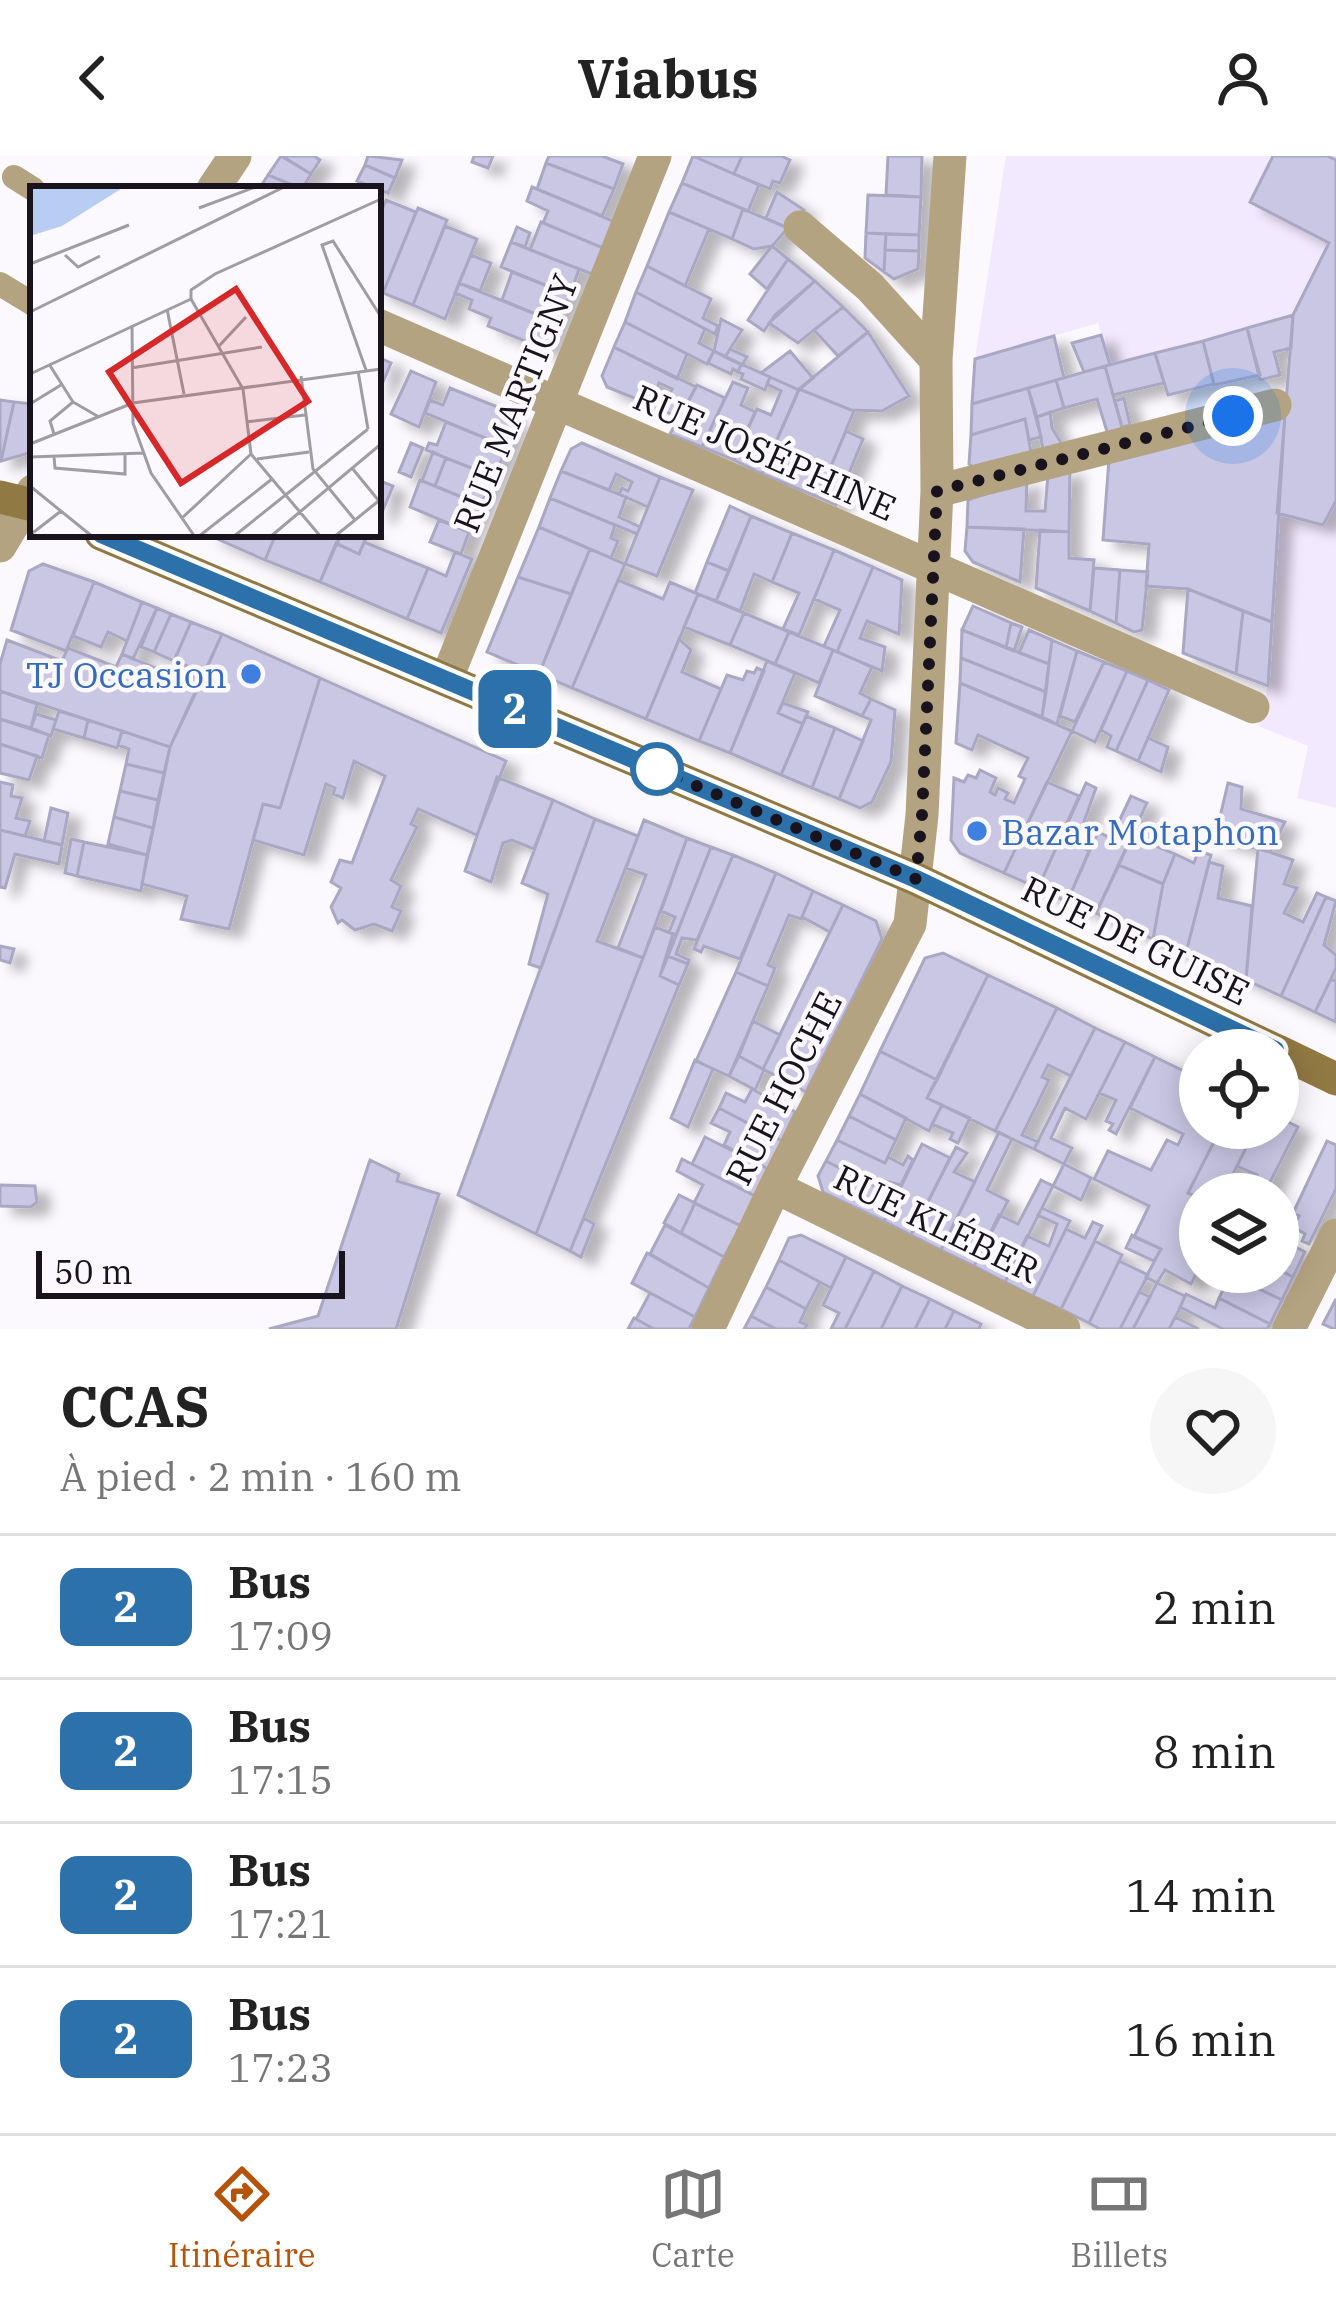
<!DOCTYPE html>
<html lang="fr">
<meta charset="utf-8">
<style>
body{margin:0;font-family:"IBM Plex Serif",serif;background:#f6f6f6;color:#222;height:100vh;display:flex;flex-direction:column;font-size:45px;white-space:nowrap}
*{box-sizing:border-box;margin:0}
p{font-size:39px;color:#767676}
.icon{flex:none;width:66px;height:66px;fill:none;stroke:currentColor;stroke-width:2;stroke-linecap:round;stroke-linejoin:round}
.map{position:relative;height:1173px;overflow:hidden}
.sheet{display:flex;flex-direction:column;background:#fff;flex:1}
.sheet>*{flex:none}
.badge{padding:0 24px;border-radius:18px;font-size:42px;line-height:78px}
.tools{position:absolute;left:1179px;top:873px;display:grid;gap:24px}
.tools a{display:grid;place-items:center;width:120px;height:120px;border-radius:50%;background:#fff;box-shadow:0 6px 30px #0003;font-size:60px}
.scale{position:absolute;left:36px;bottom:30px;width:309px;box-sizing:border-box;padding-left:12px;border:6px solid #18131d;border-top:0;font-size:33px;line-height:42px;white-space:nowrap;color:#18131d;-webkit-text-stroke:9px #fbf8fe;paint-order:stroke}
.you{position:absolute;width:60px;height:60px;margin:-30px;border:9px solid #fff;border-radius:50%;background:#1a73e8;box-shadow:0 0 0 18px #1a73e833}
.map>.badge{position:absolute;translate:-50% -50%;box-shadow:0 0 0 6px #fff}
.round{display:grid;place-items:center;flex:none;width:126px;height:126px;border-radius:63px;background:#f6f6f6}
.summary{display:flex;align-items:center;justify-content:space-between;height:204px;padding:0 60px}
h1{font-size:57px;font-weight:800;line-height:90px}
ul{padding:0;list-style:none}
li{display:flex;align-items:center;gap:36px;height:144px;padding:0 60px;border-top:3px solid #e0e0e0}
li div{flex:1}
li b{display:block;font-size:45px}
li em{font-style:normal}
li .badge{min-width:132px;font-weight:700;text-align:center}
header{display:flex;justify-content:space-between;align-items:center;height:156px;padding:0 60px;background:#fff;font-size:54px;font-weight:800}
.tab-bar{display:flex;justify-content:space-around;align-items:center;height:168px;border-top:3px solid #e0e0e0;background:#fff;font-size:33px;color:#767676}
.tab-bar a{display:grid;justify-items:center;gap:6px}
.tab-bar .on{color:#b45309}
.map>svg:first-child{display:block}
.built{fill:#f3e9ff}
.building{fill:#cac7e4;stroke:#aaa7c3;stroke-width:3;filter:url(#shadow)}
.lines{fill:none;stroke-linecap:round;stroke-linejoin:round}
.service{stroke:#b3a380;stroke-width:24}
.minor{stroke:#b3a380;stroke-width:33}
.secondary{stroke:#917943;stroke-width:33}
.line-casing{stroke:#fff;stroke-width:27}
.line{stroke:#2d71aa;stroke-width:18}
.walk{stroke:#18131d;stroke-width:12;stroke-dasharray:0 21.6}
.shop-dot{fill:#3f7fe0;stroke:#fbf8fe;stroke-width:4.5}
.stop-dot{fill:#fff;stroke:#2d71aa;stroke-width:6}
.labels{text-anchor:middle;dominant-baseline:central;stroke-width:9;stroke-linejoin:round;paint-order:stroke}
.street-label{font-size:36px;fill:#18131d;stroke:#fbf8fe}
.shop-label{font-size:36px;fill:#366cbe;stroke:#fbf8fe;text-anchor:end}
.inset-road{fill:none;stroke:#a09ca4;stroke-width:3}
.view{fill:#d62828;fill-opacity:0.15;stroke:#d62828;stroke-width:6}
.inset-edge{fill:none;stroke:#18131d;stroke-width:6}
</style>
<header><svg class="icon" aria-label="back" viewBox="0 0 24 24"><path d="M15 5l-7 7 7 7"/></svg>Viabus<svg class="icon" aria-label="person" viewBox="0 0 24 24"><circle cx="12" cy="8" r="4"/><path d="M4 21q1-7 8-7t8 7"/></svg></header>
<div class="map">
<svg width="1336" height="1173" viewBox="0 0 1336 1173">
<defs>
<filter id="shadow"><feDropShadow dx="13" dy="8" stdDeviation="6" flood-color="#0004"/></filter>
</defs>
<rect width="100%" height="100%" fill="#fbf8fe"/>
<path class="built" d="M1006,0h330v652l-39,-10 11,-52 -50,-20 10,-41 25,-370 -183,50 -12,-42 -123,36z"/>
<path class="building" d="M281,0l30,18 -9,15 -34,-14z
M282,0h32l6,4 -9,14z
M368,0l34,4 -7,18 -30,-13z
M474,0h19l-5,12 -16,-6z
M549,0h53l21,8 -9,25 -68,-26z
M693,0h49l-8,18z
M693,0l66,29 -11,26 -66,-28z
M742,0h39l9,4 -10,23 -7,-2 -3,8 -36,-15z
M888,0h34l-1,41 -35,-2z
M1273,0h54l9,4v341l-13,24 -46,-12 16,-198 36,-72 -79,-41z
M546,7l68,26 -12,27 -65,-27z
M365,9l30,13 -7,15 -31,-12z
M268,19l34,14h-43z
M682,27l61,26 -11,30 -63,-27z
M532,31l81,34 -10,27 -60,-25 5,-12 -21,-10z
M777,36l27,18 -16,18 -22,-10z
M868,39l53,2 -2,38 -53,-2z
M386,44l30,12 -33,81 -5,-2v-72z
M418,52l29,12 -34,85 -30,-12z
M743,53l45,19 -16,18 -18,3 -22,-10z
M669,56l40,17 -24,57 -38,-20z
M541,66l62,26 -11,26 -62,-24z
M445,70l32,13 -32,80 -32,-14z
M517,71l13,6 -5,14 -14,-5z
M866,77l20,1 -2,38 -19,-14z
M886,78l33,1v16l-34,-1z
M511,86l68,27 -9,26 -69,-28z
M772,90l16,13 -21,30 -17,-15z
M885,94l34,1 -1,18 -24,10 -10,-7z
M471,99l20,8 -11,28 -21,-8z
M788,103l27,22 -40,34 -11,16 -16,-11z
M647,110l64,33 -8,19 15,8 -3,8 -79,-42z
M512,116l58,23 -13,28 -55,-23z
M815,125l28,26 -45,36 -29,-20z
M459,127l98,40 -10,27 -59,-24 3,-8 -22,-9 3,-9 -17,-7z
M636,136l69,37 -6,14 15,8 -7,13 -82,-42z
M843,151l25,25 -30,24 -24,-26z
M1293,159l-2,33 -17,4 6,23 -20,5 -13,-52z
M721,163l21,11 -17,27 -11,-6z
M625,166l62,32 -10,25 -63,-32z
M1247,172l13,47 -46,10 -11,-44z
M868,176l41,64 -27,15 -31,-1 -52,-21z
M1101,179l9,30 -26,7 -12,-29z
M1054,180l10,42 -92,26 3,-45z
M1203,185l11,43 -46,11 -13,-42z
M614,191l82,40 -16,31 -18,-8 10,-21 -13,-6 -8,22 -44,-18 -5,-11z
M730,193l17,8 -5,8 -17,-8z
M714,195l27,13 -3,8 -5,-3 -2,5 -23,-11z
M790,195l23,27 -14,12 -38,-17z
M1155,197l9,30 -51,12 -8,-29z
M378,201l13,6 -13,31z
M741,208l29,13 -5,13 -24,-11 2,-5 -5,-2z
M1105,210l19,69 -15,3 -12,-39 -33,9 -8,-28z
M411,215l25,11 -17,45 -28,-13z
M770,221l29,13 -37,84 -28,-14 23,-51 14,6 10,-24 -14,-7z
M1056,224l8,28 -27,9 -9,-29z
M733,226l15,6 -7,17 14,7 -21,48 -32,-13z
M697,229l28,13 -23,49 -32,-13z
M450,232l60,24 5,12 -8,23 -82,-34 5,-13 13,5z
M1028,232l13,49 -12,3 -4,-21 -54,16 1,-31z
M799,233l55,22 -36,86 -56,-23z
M1244,234l3,13 -27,7 -3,-13z
M1124,242l6,27 -8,2 -7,-26z
M0,244l14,2 -13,59h-1z
M14,246l19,2v42l-4,7 -28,8z
M1050,256l2,16 13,21 -21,6 -7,-38z
M1285,258l-13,208 -84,-33 -42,-3 3,-42 -46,-4 6,-81z
M1025,263l7,39 -52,14 -11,-8 2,-29z
M446,266l61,25 -13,30 -68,-27 3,-7 8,2z
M846,275l17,8 -27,66 -18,-8z
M411,287l12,5 -12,29 -12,-5z
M582,287l78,34 -12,30 -29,-13 3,-6 6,3 4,-9 -16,-8 -7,16 -48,-19 10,-22z
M433,296l13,6 -11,28 -13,-5z
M446,302l48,19 -13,28 -46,-19z
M1070,312l-1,64 -102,-5 1,-27 59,-21 -1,32h19l3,-37z
M561,315l65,26 -7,20 21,10 -3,7 -87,-36z
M660,321l33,13 -36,86 -32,-12z
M378,324l15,6 -12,29 -3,-1z
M420,324l61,25 -12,27 -59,-25z
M550,342l65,27 -4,13 7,3 -7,17 -72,-31z
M730,350l21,10 -22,55 -22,-9z
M751,360l41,17 -20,49 -18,-8 -14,37 -24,-10z
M439,364l30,12 -8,22 -31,-12z
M539,371l51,22 -19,45 -53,-17z
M967,371l57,2 -4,53 -47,-20 -8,-11z
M1040,374l29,2v26l25,2 -4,51 -54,-23z
M792,377l42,17 -35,85 -16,-6 16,-36 -27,-11z
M206,378h70l-11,26z
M276,378h65l-21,48 -55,-22z
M341,378h27l-9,20 -22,-10z
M364,386l64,26 -21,51 -87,-37 16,-39 23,11z
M590,393l35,15 -53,124 -33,-14z
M834,394l39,17 -36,85 -13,-6 16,-36 -26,-11z
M455,396l17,7 -31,74 -34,-14 21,-51 18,8z
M707,406l22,9 -13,30 -21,-8z
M43,408l51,18 -28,69 -55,-21 18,-59z
M873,411l29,13 -3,54 -32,-13 -7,17 25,9 -3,24 -45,-19z
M1094,412l26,2 -4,53 -26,-12z
M1120,414l28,2 -6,58 -8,2 -18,-9z
M518,421l53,17 -32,80 -52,-22z
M618,424l45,19 7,-17 28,12 -52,125 -74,-31z
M94,426l48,20 -15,39 -19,-9 -7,15 -28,-11z
M1188,433l55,22 -7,63 -53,-21z
M698,438l46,19 -14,32 -46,-18z
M142,446l15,6 -24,51 -11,-5z
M973,450l38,17 -5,25 -44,-18z
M157,452l14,6 -17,38 -13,-5z
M1243,455l29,11 -4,64 -32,-12z
M744,457l45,19 -14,32 -45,-19z
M171,458l20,8 -17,39 -20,-9z
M191,466l31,12 -23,52 -7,-3 2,-7 -7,-3 3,-6 -16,-6z
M1011,467l11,4 -8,24 -8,-3z
M962,474l87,34 -3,28 -85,-34z
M1029,474l23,10 -3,24 -30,-11z
M789,476l44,18 -14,33 -44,-19z
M222,478l98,44 -40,130 -17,-4 -34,125 -48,-10 6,-23 -45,-12 28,-137z
M679,483l12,11 -9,22 39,17 -22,52 -53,-22z
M7,484l55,21 6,-13 48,19 6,-13 77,32 -29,61 -170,-56v-27z
M1052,484l25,11 -20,73 -15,-7z
M833,494l39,17 -12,26 11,6 -9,17 -47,-20z
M1077,495l27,11 -29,60 -15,-6z
M961,502l85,34 -4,25 -82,-34z
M767,505l28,12 -17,40 25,11 -22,51 -51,-22z
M1104,506l23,9 -32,71 -23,-11z
M757,512l7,3 -34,82 -31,-12 28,-66 16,5 4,-9 7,2z
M1127,515l21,9 -32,71 -9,-4 4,-11 -10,-6z
M320,522l186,83 -29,74 -59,-26 -7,15 6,3 -26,53 10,6 -9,21 9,4 -9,20 -18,-7 -19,6 -13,-10 -4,3 -7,-16 10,-19 -10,-6 9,-22 12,3 33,-87 -31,-15 -11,37 -10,-4 2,-6 -9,-4 -22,71 -51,-15 10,-36 17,4z
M1148,524l21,10 -31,71 -22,-10z
M960,527l112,48 -68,142 -44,-20 -9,-13 3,-62 10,4 4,-7 8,3 4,-8 16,8 -6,14 5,3 3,-7 10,5 -3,6 9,4 11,-24 -6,-3 9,-18 -50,-23 -6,15 -16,-7z
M0,535l37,13 -6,24 -31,-9z
M871,543l24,11 -4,52 -19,40 -12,6 -21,-9 32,-79 -9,-4z
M783,547l25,9 -5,12 -25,-11z
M59,555l29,9 -4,18 -31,-9z
M36,558l20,6 -5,16 -20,-8z
M806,560l29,12 -23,60 -31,-13z
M0,563l49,16 -7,23 -42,-14z
M88,564l34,11 -5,17 -33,-10z
M835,572l28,13 -24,58 -27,-11z
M122,575l48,16 -6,26 -38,-9 3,-15 -11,-4z
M1148,582l20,9 -7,25 -23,-11z
M0,588l37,12 -8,24 -29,-7z
M126,608l38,9 -6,27 -38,-9z
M497,621l56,23 -19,49 -22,-9 -9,3 -12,39 -26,-11z
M0,626l13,3 -2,11 11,2 -6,20 14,3 -5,15 -25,-6z
M1047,626l32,14 -41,92 -34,-15z
M1086,627l10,5 -20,56 13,7 -22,51 -29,-14z
M1228,627l14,4 -1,22 44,13 -15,30 -55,-14z
M120,635l38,9 -5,28 -39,-11z
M1131,640l16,7 -51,110 -29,-11 31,-70 13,6z
M553,644l42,19 -54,149 -12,-4 19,-70 -26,-11z
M51,652l17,5 -6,32 -18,-4z
M114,661l39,11 -6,27 -39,-11z
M595,663l43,17 -41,105 46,17 -107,276 -78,-39z
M644,664l43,18 -44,120 -25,-10 28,-73 -20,-7z
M0,674l62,15 -3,19 -44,-10 -10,34 -5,-1z
M1132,680l43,18 -12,30 -44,-19z
M687,682l24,9 -35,88 -7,-3 6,-15 -14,-6z
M71,683l13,3 -7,34 -12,-3z
M84,686l63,13 -6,36 -64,-15z
M711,691l22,8 -36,85 -15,-2 -6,16 13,6 -1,4 -20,-8z
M1258,692l35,12 -9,24 13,4 -13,25 19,9 14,-29 9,4 -45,99 -35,-16z
M1198,695l13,4 -25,98 -33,-14 10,-55 12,-30 19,9z
M733,699l43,18 -36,86 -36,-13 -3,6 -7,-3z
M1209,706l14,4 -5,32 34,8 -6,74 -60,-27z
M1119,709l44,19 -10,55 -57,-26z
M776,717l37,18 -12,28 -12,-4 -21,50 7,3 -7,18 -32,-14z
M813,735l30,14 -13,27 -28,-15z
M1326,741l10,4 -12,44 12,10v13l-21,44 -34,-16z
M843,749l33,16 6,18 -76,153 -43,-23z
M655,771l18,7 -13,42 19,9 -109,266 -34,-17z
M0,790l14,3 -4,14 -10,-3z
M943,797l45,22 -51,105 -57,-29 45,-93z
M668,800l20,8 -9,21 -19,-9z
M736,816l32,14 -39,90 -33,-15z
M988,819l69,33 -62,123 -68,-33z
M1331,823l5,2v41l-21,-10z
M1057,852l38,20 -24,48 -23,-11 -6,12 7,3 -27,55 16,7 -4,7 -39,-18z
M753,865l27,14 -17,34 -24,-13z
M1095,872l30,14 -39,77 -21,-11 -14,30 21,10 -8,16 -30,-15z
M1125,886l30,15 -39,77 -7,-4 4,-6 -7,-3 10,-21 -17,-7z
M880,895l57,29 -10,18 15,7 -13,26 -69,-37z
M739,900l25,14 -9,20 -26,-14z
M1155,901l45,22v49h21l-33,65 12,5v68l-9,18 -26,-14 -8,13 -11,-6 15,-28 -27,-12 15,-31 -55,-27 14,-28 43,19 16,-30 11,5 5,-11 -53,-26z
M695,904l18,9 -25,58 -17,-9z
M752,933l43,23 -13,29 -63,-33 7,-15 19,9z
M860,938l46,24 -10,22 -47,-24z
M942,949l28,13 -12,25 -8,-4 3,-6 -21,-9z
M719,952l63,33 -14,28 -44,-24 6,-13 -19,-9z
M849,960l47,24 -11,23 -48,-23z
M1278,961l20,10 -34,67h-16l9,-19 -20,-9 19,-38h22z
M1221,972h35l-33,66h-23v4l-12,-5z
M999,976l13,7 -25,51 21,11 -34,65 -33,-16z
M705,981l63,32 -13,27 -63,-32z
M837,984l48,23 3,-6 15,8 5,-9 5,4 -12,25 -16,-4 -4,8 -55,-28z
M1327,985l9,4v44l-27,55 -7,-3 3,-7 -12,-7 6,-11 -6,-3z
M922,988l28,14 -39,77 -27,-14z
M956,991l11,6 -13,19 21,10 -34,68 -30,-15z
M682,1003l73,37 -14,30 -47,-23 9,-18 -26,-14z
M370,1004l29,14 -2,7 42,13 -43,135h-127l49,-13z
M826,1005l63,32 3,-6 7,4 -15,30 -61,-29 -5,-16z
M1064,1008l27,14 -10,22 -28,-14z
M1041,1024l12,6 -48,96 -31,-16 25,-51 19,9z
M0,1029l35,1 2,16 -6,5 -31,-1z
M679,1039l16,8 -14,30 -17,-10z
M695,1047l46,23 -17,31 -43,-24z
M1042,1052l28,13 -37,75 -28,-14 22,-46 22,10 8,-22 -19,-9z
M584,1062l10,6 -13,33 -11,-6z
M1093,1066l9,4 -41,83 -28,-13 33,-67 19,9z
M665,1069l59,32 -15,31 -59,-34z
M801,1079l45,22 -15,31 -52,-28 10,-22z
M1132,1079l29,14 -7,12 -28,-13z
M1278,1082l27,14 -12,25 -15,-8z
M1095,1085l27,14 -33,68 -28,-14z
M647,1097l62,35 -14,29 -63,-34z
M846,1101l28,14 -29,58h-14l8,-16 -16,-8z
M779,1104l41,22 -14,27 -40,-22z
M1119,1105l29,14 -28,54h-20l-11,-6z
M1278,1113l15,8 -11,23 -52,-25 2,-3z
M874,1115l28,15 -21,43h-36z
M1230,1119l52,25 -12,24 -51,-26z
M1157,1127l28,13 -7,16 -9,17h-36z
M902,1130l28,13 -15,30h-34z
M766,1131l40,22 -6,13 7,3 -2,4h-29l-25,-13z
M1139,1136l11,5 -17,32h-13z
M650,1137l45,24 -6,12h-35l-18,-10z
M1186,1138l29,14 4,-10 51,26 -3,5h-44l-43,-22z
M930,1143l24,12 -9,18h-30z
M1336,1143v30h-2l-11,-5z
M954,1155l27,13 -2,5h-34z
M751,1160l25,13h-32z
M1175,1161l24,12h-30z
M634,1162l2,1 18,10h-26z"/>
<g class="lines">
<path class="service" d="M14,21l19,12
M0,128l33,20"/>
<path class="minor" d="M213,33l22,-33
M800,71l70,60 66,73
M378,169l875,382
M937,335l338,-86
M0,390l33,-55
M447,522l208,-522
M775,1031l289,142
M708,1173l67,-142 135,-263 12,-109 15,-324 -1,-131 14,-204
M1289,1173l47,-94"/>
<path class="secondary" d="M0,341l33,8
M101,378l815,345 359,171
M1278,895l58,28"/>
</g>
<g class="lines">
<defs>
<path id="line" d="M101,378l815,345 359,171"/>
</defs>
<use href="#line" class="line-casing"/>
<use href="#line" class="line"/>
<path class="walk" d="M657,613l259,110 6,-64 15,-324 296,-75"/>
</g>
<g class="shop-dot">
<circle cx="251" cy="518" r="12"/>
<circle cx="977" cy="675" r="12"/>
</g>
<circle class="stop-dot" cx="657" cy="613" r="24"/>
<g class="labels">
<g class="street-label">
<text transform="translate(515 247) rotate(-68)">RUE MARTIGNY</text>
<text transform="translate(765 296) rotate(24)">RUE JOSÉPHINE</text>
<text transform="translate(1136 784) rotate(26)">RUE DE GUISE</text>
<text transform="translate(783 932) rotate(-63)">RUE HOCHE</text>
<text transform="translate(937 1067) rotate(26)">RUE KLÉBER</text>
</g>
<g class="shop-label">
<text x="227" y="518">TJ Occasion</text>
<text x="1001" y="675" text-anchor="start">Bazar Motaphon</text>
</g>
</g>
<g transform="translate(30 30)">
<rect width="351" height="351" fill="#fbf8fe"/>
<path d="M0,0h93l1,1 -62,39 -32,10z" fill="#b7cef2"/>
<path class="inset-road" d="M169,22l59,-22M35,69l13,12 22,-11M0,78l99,-39M161,113v-9l24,-16 166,-75M161,113l52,90 8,65M137,123l17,85M0,126l256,-126M102,139l1,98 18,50 44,64M189,160l27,-29M19,178l24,38 26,15M101,182l131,-21M336,184l-44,-125 11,-4 48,76M328,185l10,58M0,188l161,-75M271,190l12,93 42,51M0,218l31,-19M216,236l59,-7M24,248l-4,-13 23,-19M0,258l103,-41 248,-34M221,268l70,83M24,270l1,12 70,6v-20M0,271l114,-4M227,273l52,-7M322,282l27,33M0,300l63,51M152,332l69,-64M0,349l31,-24M168,351l74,-58M203,351l135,-108M240,351l111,-93M304,351l47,-38"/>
<path class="view" d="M206,103l72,112 -127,82 -72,-111z"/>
<rect width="351" height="351" class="inset-edge"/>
</g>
</svg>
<div class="tools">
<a><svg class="icon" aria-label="locate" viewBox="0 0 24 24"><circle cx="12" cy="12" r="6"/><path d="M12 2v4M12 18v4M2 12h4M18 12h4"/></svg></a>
<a><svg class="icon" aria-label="layers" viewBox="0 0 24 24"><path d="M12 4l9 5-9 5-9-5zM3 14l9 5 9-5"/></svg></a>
</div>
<div class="scale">50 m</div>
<div class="you" style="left:1233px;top:260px"></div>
<b class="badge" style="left:515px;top:553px;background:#2d71aa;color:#fff">2</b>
</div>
<section class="sheet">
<div class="summary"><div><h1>CCAS</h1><p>À pied · 2 min · 160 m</p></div><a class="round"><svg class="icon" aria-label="heart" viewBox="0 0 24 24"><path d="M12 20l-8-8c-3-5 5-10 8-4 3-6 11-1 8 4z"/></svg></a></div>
<ul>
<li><span class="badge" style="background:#2d71aa;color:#fff">2</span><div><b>Bus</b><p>17:09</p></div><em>2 min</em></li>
<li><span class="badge" style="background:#2d71aa;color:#fff">2</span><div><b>Bus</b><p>17:15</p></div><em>8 min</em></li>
<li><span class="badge" style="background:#2d71aa;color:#fff">2</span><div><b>Bus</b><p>17:21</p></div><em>14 min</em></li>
<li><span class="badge" style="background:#2d71aa;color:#fff">2</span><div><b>Bus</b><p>17:23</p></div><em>16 min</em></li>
</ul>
</section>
<nav class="tab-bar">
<a class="on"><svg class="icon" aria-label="directions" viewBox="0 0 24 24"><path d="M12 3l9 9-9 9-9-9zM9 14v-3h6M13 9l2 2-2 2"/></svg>Itinéraire</a>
<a><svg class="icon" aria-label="map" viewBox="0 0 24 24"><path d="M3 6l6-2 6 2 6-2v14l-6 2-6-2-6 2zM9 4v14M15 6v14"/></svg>Carte</a>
<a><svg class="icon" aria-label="tickets" viewBox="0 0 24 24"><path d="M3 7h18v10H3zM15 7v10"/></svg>Billets</a>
</nav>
